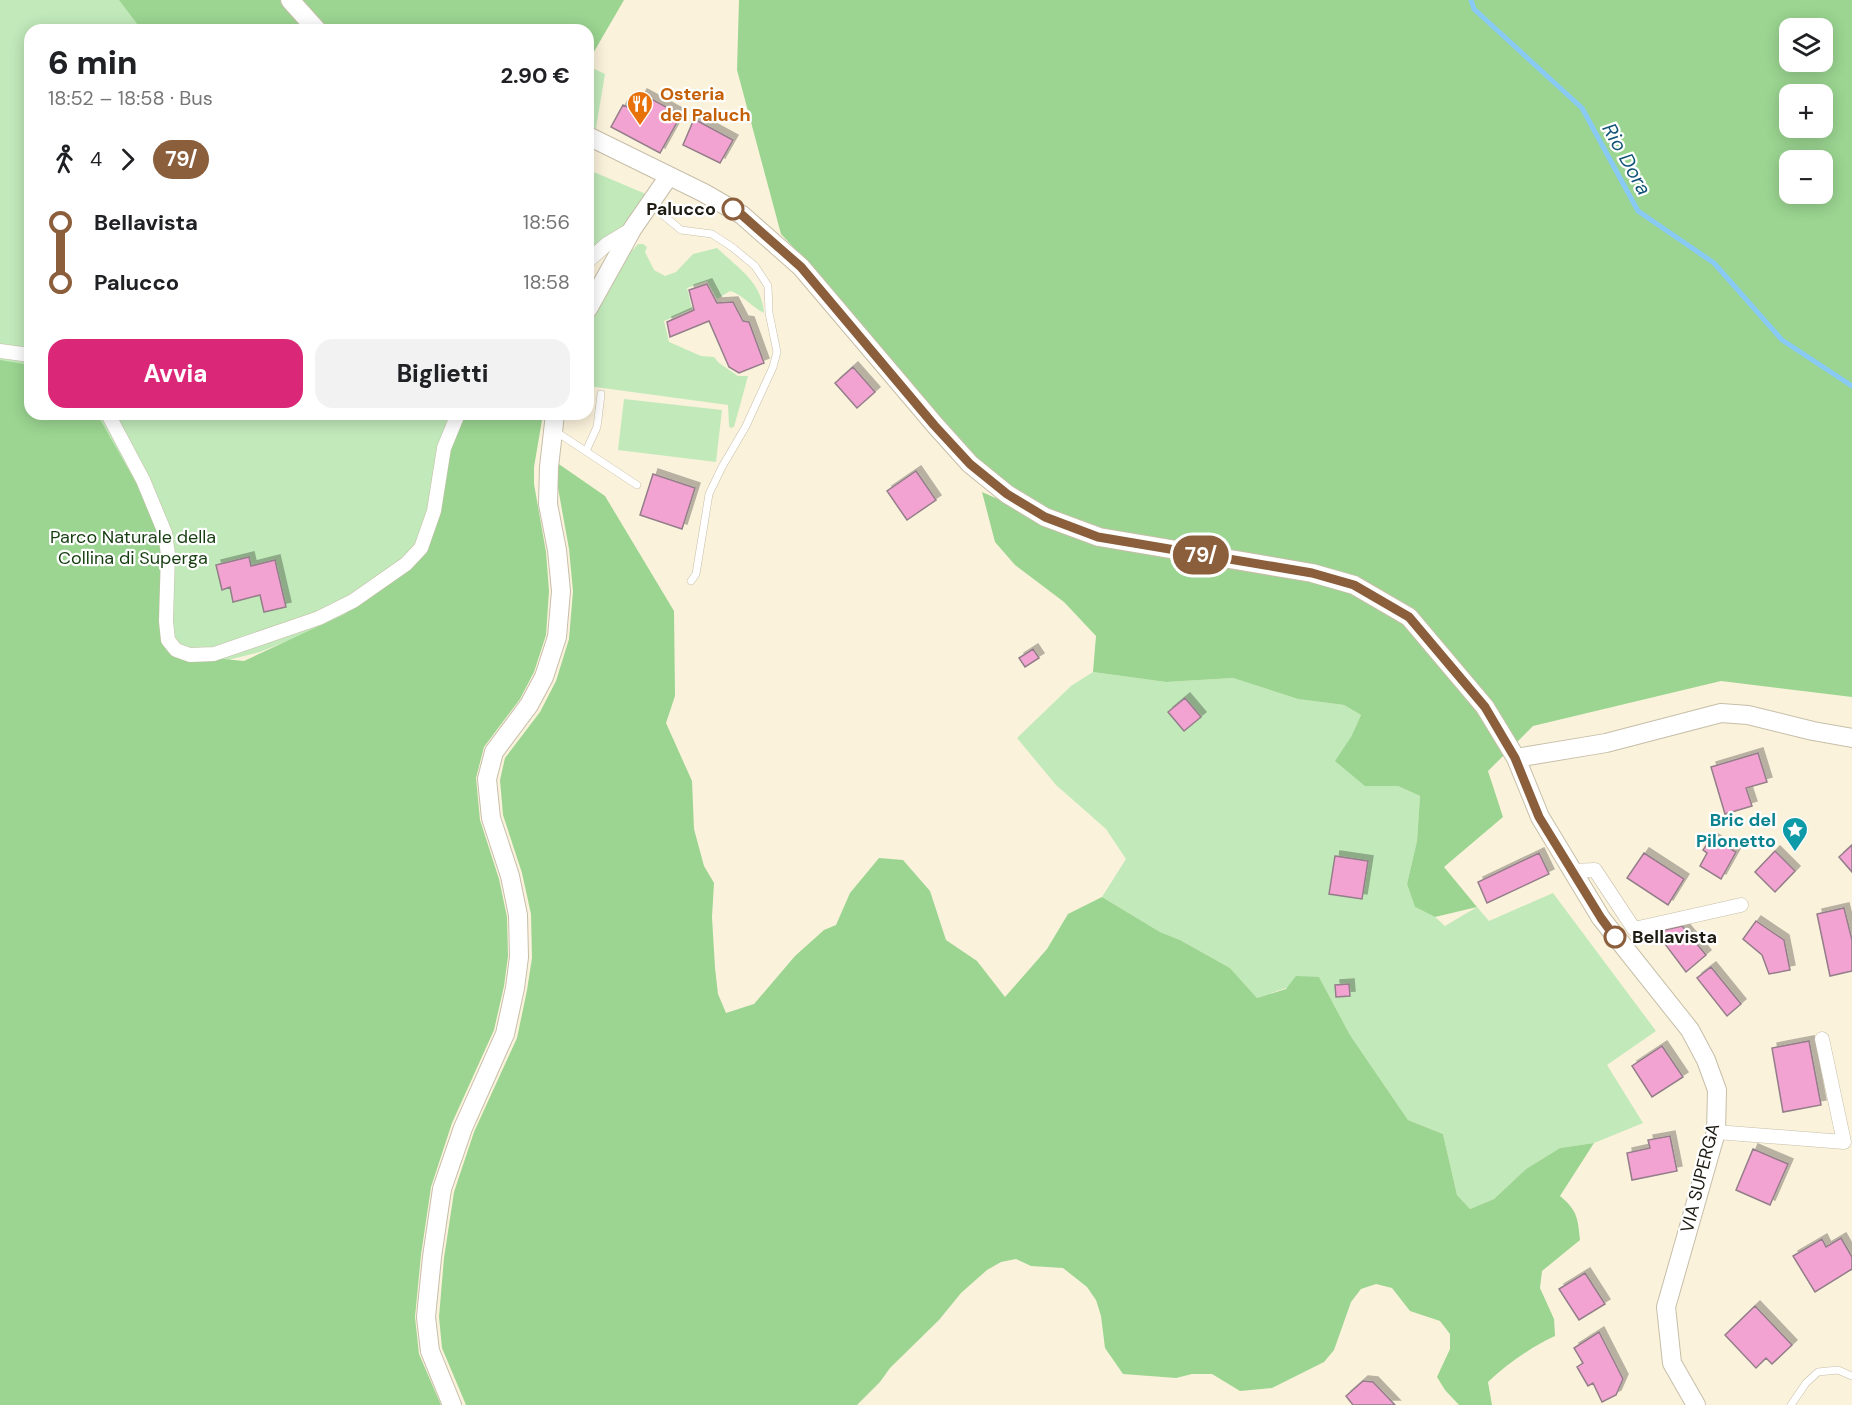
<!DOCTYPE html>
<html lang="it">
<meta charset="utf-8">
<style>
body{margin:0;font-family:"DM Sans",sans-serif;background:#f2f2f2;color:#202124;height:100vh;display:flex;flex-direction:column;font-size:22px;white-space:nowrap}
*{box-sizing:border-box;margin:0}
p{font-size:20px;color:#757577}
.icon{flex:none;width:33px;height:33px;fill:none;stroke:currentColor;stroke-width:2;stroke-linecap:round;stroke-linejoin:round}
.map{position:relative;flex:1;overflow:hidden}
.drawer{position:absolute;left:24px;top:24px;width:570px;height:396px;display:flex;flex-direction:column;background:#fff;border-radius:18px;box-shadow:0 3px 15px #0003}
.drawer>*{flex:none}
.badge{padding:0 12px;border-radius:20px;font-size:21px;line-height:39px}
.tools{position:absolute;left:1779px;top:18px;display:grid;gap:12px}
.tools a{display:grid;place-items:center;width:54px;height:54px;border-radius:12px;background:#fff;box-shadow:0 3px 15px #0003;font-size:30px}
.map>.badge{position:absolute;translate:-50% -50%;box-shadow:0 0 0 3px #fff}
.legs{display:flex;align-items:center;gap:9px;height:66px;padding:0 24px;font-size:20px}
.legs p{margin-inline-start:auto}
.head{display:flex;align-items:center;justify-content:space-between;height:102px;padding:0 24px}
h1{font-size:33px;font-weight:800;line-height:45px}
.primary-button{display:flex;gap:12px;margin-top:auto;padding:12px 24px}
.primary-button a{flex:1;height:69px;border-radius:18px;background:#db2777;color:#fff;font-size:24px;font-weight:800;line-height:69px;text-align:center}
.primary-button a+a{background:#f2f2f2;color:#202124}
ul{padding:0 24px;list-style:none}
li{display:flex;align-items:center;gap:21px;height:60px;font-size:22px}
li i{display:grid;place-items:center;width:9px;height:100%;margin:0 8px;background:currentColor}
li i::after{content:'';width:15px;height:15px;margin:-8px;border:4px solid;border-radius:50%;background:#fff}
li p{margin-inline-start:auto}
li:first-child i{background:linear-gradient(#0000 50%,currentColor 0)}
li:last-child i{background:linear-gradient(currentColor 50%,#0000 0)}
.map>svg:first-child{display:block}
.green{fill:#c1e9ba}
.forest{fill:#9bd591;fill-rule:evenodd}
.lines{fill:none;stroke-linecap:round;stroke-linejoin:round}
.stream{stroke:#89caf4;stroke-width:5}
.building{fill:#f3a3d1;stroke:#937e89;stroke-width:1.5;filter:url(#shadow)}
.service-casing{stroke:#c6bea8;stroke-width:8}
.minor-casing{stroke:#c6bea8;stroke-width:15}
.tertiary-casing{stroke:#c6bea8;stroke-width:20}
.service{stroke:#fff;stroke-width:7}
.minor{stroke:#fff;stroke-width:14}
.tertiary{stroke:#fff;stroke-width:18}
.line-1-casing{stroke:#fff;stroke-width:14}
.line-1{stroke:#8b5e3c;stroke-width:9}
.stop-1-dot{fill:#fff;stroke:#8b5e3c;stroke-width:3}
.labels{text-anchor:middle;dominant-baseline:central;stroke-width:4.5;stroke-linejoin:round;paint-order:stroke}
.food-label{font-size:18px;font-weight:bold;fill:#c56008;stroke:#fff;text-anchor:start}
.stop-label{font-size:18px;font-weight:bold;fill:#1f1c14;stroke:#fff;text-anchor:end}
.park-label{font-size:18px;fill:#173e11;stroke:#fff}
.culture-label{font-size:18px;font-weight:bold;fill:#0d838f;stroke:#fff;text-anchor:end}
.street-label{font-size:18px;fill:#1f1c14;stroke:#fff}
.water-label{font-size:20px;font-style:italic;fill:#135477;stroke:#fff}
</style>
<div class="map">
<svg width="1852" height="1405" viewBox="0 0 1852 1405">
<defs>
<filter id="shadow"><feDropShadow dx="5" dy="-5" stdDeviation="0" flood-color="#0004"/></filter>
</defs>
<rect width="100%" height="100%" fill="#fbf2dc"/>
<path class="green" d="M0,0h412l57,30h-439v384h425l-15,30 -8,35 -2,26 -7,15 -6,26 -25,42 -56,33 -76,31 -260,65z
M588,66l17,8 -16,96 64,27 -46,50 -19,13z
M638,244h5l4,3 -2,5 9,18 11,6 11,-4 17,-18 24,-6c21,20 45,34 47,65 -13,-6 -20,-18 -34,-22l-13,8 -10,-18 -20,7 5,21 -28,12 5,21 32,14 13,1 5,6 19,13h10l-14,51 -4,1 -1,-3 -1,-20 -140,-19v-66l39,-64z
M624,399l98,11 -6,52 -98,-12z
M1093,672l73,10 67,-4 65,21 46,6 17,10 -10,22 14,49h33l22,10 -3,45 -10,43 8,23 20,10 10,9 32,-19 12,14 64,-28 103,138 -49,34 36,58 -49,20 -34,5 -34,21 -32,30 -24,10 -13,-14 -14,-61 -35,-14 -58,-85 -31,-58 -62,21 -27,-30 -50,-28 -20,-8 -58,-35 24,-38 -20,-30 -50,-44 -39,-47 54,-52z"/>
<path class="forest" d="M119,0h162l25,30h-162l-6,-5z
M298,0h326l-36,62v-32h-262z
M739,0h1113v697l-131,-16 -188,45 -19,19 -131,-152 -283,-63 -52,-20 -52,-23 -189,-225 -26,-28 -44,-164zM1790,28h32v34h-32zM1790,94h32v34h-32zM1790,160h32v34h-32z
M0,360l30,5v49h67l58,102 11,38 -6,61 7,36 4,3 73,7 101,-47 78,-65 23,-103 16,-32h81l-9,53v17l12,68 3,39 -3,44 -12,37 -14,27 -36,48 -8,31 4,42 19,59 8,38 1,39 -4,30 -10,44 -42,93 -21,64 -10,68 -6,62 4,37 22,51h-441z
M553,460l52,36 69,115 1,85 -9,27 26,58 2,48 10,37 10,17 -2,34 3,51 3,26 8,19 28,-9 41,-48 29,-26 12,-5 14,-32 29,-35 24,2 27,31 16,49 31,21 28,36 42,-48 21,-35 34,-17 58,35 20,8 50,28 27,30 29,-9 10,-13 23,1 31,58 58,85 35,14 14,61 13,14 24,-10 32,-30 34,-21 34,-5 -34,53c17,14 18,22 20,44l-38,31 -2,17 14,31 1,17c-24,11 -48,28 -67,46l4,23h-33l-14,-15 -8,-13 13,-28v-15l-10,-13 -30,-10 -18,-23 -16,-4 -15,5 -10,13 -17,48 -10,12 -52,26 -32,3 -28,-17h-20l-16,4 -53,-4 -18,-26 -4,-32 -5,-16 -9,-13 -24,-19 -32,-2 -15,-7 -15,3 -14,8 -26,23 -22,27 -49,48 -10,14 -23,23h-391l-24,-57 -3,-31 5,-59 10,-66 20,-60 43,-94 10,-48 5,-32 -1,-44 -9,-41 -19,-58 -3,-35 5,-22 35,-46 16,-31 13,-42 4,-48 -4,-42z
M982,492l104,46 254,49 67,33 36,43 62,91 -17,17 15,46 -59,50 33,40 -42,10 -20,-10 -8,-23 10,-43 3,-45 -22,-10h-33l-30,-25 16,-24 10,-22 -17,-10 -46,-6 -65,-21 -67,4 -73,-10 3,-36 -32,-34 -49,-37 -20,-23z"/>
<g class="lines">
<path class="stream" d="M1471,0l3,9 108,99 56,103 76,52 68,77 70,46"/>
</g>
<path class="building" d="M642,94l39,21 -21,38 -49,-26 12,-22 11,5z
M694,119l39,21 -13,23 -37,-18z
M707,284l10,19 16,-1 10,19 6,1 15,41 -25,10 -10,-6 -20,-46 -39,16 -3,-15 27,-12 -5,-20z
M853,367l22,25 -18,16 -22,-25z
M916,471l20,29 -29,20 -20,-29z
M653,474l42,14 -13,41 -42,-14z
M249,557l2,9 24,-6 11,47 -22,5 -4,-17 -27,7 -3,-15 -8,3 -6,-25z
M1033,649l6,9 -14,9 -6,-9z
M1185,698l16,19 -17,14 -16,-19z
M1758,753l9,29 -21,6 6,18 -27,8 -14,-47z
M1711,838l25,14 -15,27 -21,-13 7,-13 -4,-3z
M1852,845v27l-13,-15z
M1775,851l20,20 -20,21 -20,-20z
M1539,853l10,21 -62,29 -9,-21z
M1644,853l40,26 -16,26 -41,-27z
M1335,856l33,5 -6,38 -33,-5z
M1844,908l8,32v31l-22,5 -13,-62z
M1756,921l28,19 6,30 -21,4 -7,-19 -19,-16z
M1682,926l24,29 -20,17 -30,-40z
M1711,967l30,37 -14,12 -30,-38z
M1349,984l1,12 -14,1 -1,-12z
M1809,1041l12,64 -38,7 -11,-64z
M1662,1046l21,31 -31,20 -20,-31z
M1670,1136l7,35 -45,9 -5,-27 23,-5 -2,-8z
M1753,1149l35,15 -18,41 -34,-15z
M1841,1238l11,19v12l-37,23 -22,-36 29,-17 4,8z
M1585,1273l20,31 -26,16 -20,-31z
M1755,1306l37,39 -20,19 -6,-6 -10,10 -31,-33z
M1599,1332l24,47 -7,16 -14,7 -9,-19 -5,3 -11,-19 6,-4 -9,-15z
M1363,1381l10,1 22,23h-42l-7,-9z"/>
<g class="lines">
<defs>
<path id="service" d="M651,205l30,25 31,4 20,13 23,19 13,20 1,27 8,39 -4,15 -27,59 -24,41 -13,27 -13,80 -5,7
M555,431l82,54
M586,451l11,-24 4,-33
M1791,1405l15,-22 12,-11 20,-2 14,6"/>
<path id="minor" d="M588,261l19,-17 25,-15
M0,351l30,4
M108,414l35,66 22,53 3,21 -2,67 2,19 8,10 14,5 24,-1 105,-36 34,-17 53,-37 15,-16 13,-37 10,-63 14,-34
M1572,871l23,-1 39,59 107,-24
M1716,1132l128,10 -22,-103"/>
<path id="tertiary" d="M290,0l27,30
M588,136l116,57 38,22 59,52 134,158 35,39 37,30 38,23 54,20 213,36 42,12 55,32 76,90 31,51 24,59 61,101 89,112 16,30 11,30 -1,42 -50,175 6,56 24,42
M588,309l45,-81 36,-52
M1516,758l90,-15 115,-30 27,2 65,16 39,7
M452,1405l-22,-54 -4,-34 6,-60 10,-68 21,-61 42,-94 10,-46 4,-31 -1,-42 -8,-39 -19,-58 -4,-39 7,-27 35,-47 15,-28 13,-40 4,-46 -4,-41 -9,-46 1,-37 6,-53"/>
</defs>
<use href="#service" class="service-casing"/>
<use href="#minor" class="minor-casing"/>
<use href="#tertiary" class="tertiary-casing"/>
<use href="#service" class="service"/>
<use href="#minor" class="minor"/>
<use href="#tertiary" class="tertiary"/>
</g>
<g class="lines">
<defs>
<path id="line-1" d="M733,209l9,6 59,52 133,158 36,39 37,30 38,23 53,20 214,36 42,12 55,32 76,90 30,51 24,59 62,101 14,19"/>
</defs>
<use href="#line-1" class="line-1-casing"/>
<use href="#line-1" class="line-1"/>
</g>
<defs>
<symbol id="restaurant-pin" viewBox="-11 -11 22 30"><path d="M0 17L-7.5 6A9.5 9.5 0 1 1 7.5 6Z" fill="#e8710a" stroke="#fff"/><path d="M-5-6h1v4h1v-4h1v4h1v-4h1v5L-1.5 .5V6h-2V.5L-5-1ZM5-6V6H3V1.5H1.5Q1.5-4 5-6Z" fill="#fff"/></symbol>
<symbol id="sight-pin" viewBox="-11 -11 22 30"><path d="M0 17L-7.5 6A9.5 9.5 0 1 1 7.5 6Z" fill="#0f9aa8" stroke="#fff"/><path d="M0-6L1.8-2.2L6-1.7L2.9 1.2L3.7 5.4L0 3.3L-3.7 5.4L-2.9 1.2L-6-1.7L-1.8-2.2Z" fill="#fff"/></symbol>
</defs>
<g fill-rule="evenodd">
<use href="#restaurant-pin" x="625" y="89" width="30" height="40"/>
<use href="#sight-pin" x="1780" y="815" width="30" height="40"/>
</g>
<g class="stop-1-dot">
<circle cx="733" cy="209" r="10"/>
<circle cx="1615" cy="937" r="10"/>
</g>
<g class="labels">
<g class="food-label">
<text x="660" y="94">Osteria<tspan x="660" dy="21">del Paluch</tspan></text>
</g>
<g class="stop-label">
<text x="716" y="209">Palucco</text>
<text x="1632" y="937" text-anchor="start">Bellavista</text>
</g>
<g class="park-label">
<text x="133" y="537">Parco Naturale della<tspan x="133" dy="21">Collina di Superga</tspan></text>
</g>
<g class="culture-label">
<text x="1776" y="820">Bric del<tspan x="1776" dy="21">Pilonetto</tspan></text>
</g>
<g class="street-label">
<text transform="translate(1700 1178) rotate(-76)">VIA SUPERGA</text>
</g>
<g class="water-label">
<text transform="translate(1627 159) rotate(61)">Rio Dora</text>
</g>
</g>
</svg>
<div class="tools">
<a><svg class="icon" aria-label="layers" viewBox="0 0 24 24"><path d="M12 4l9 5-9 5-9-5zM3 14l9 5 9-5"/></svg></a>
<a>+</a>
<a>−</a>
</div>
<b class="badge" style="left:1201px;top:555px;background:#8b5e3c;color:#fff">79/</b>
<section class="drawer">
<div class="head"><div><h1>6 min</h1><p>18:52 – 18:58 · Bus</p></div><b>2.90 €</b></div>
<div class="legs"><svg class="icon" aria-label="walk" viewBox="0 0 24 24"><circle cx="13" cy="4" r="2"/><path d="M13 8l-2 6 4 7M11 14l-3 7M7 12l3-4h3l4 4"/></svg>4<svg class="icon" aria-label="forward" viewBox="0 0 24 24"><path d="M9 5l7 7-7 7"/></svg><b class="badge" style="background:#8b5e3c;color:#fff">79/</b></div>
<ul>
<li><i style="color:#8b5e3c"></i><b>Bellavista</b><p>18:56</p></li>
<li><i style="color:#8b5e3c"></i><b>Palucco</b><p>18:58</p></li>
</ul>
<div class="primary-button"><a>Avvia</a><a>Biglietti</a></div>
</section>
</div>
